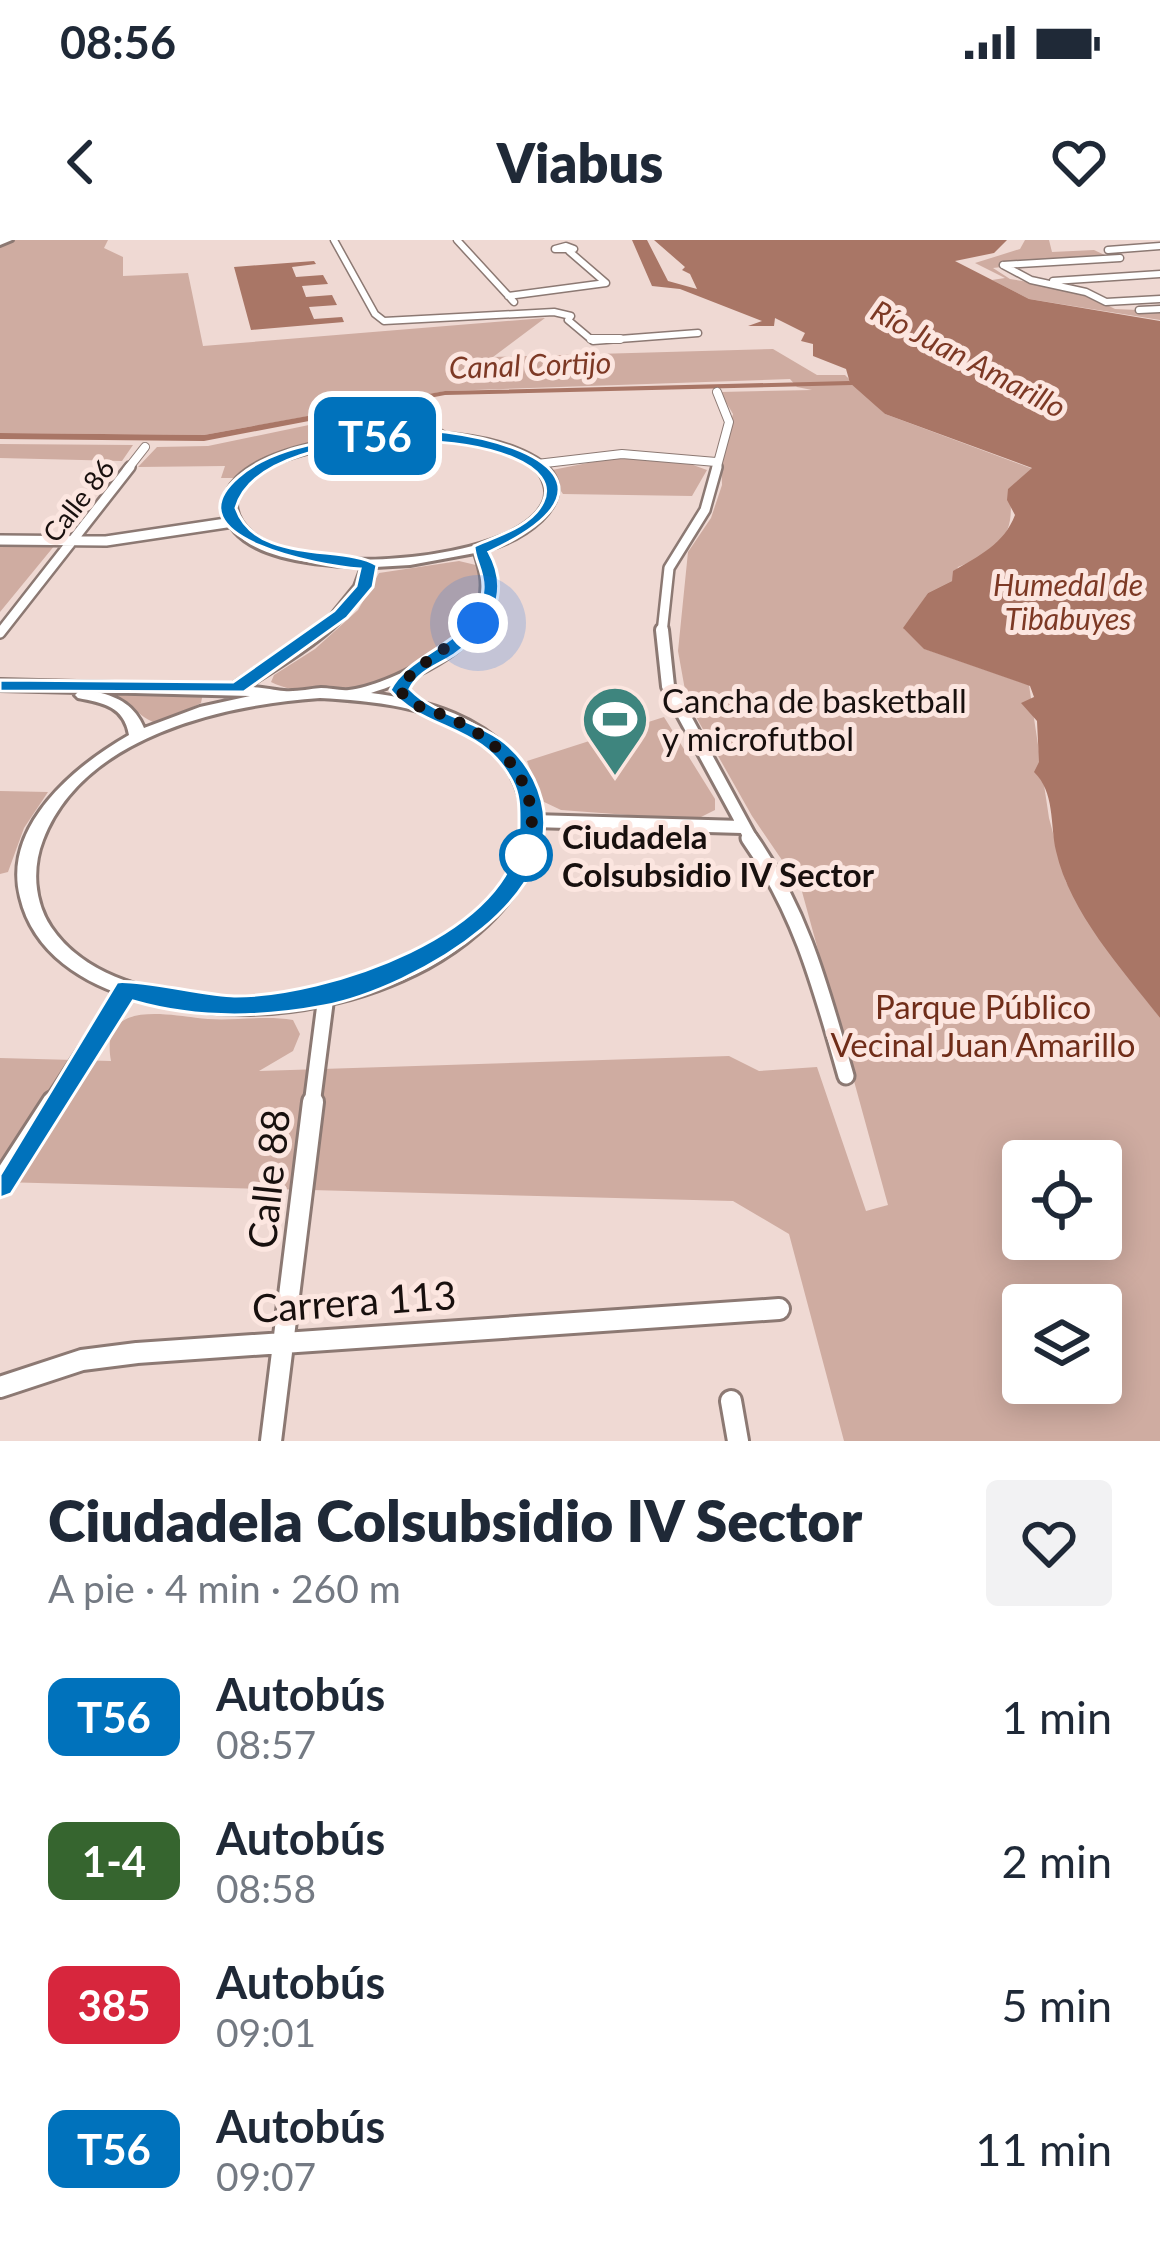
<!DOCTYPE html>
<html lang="es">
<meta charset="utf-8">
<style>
body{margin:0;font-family:Lato,sans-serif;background:#f2f2f3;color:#1f2937;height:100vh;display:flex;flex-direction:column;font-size:45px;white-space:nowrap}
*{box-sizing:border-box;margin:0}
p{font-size:39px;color:#747a83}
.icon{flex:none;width:66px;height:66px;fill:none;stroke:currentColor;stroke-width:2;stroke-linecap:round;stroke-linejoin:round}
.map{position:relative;height:1201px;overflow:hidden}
.panel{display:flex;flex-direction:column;background:#fff;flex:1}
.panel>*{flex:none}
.badge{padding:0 24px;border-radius:18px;font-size:42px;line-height:78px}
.buttons{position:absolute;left:1002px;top:900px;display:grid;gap:24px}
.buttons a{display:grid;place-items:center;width:120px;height:120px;border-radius:12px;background:#fff;box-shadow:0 6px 30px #0003;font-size:60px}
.you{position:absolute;width:60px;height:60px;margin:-30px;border:9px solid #fff;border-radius:50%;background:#1a73e8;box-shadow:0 0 0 18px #1a73e833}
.map>.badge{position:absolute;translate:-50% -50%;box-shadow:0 0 0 6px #fff}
.round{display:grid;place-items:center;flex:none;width:126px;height:126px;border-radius:12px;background:#f2f2f3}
.head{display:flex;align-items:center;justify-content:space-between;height:204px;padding:0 48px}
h1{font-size:57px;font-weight:800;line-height:90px}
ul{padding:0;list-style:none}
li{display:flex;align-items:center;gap:36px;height:144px;padding:0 48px}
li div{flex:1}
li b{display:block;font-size:45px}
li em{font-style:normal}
li .badge{min-width:132px;font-weight:700;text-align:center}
.status{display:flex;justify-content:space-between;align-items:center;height:84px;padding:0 60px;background:#fff;direction:ltr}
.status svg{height:33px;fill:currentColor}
header{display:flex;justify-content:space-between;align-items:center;height:156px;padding:0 48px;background:#fff;font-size:54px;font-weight:800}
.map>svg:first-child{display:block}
.green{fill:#cfaca1;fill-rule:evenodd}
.water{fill:#a97666}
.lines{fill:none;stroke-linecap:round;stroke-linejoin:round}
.canal{fill:#a97666;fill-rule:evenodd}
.minor-far5-casing{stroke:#8c7973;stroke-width:9}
.minor-far4-casing{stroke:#8c7973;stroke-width:10}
.minor-far3-casing{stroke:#8c7973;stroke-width:14}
.minor-far2-casing{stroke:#8c7973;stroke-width:18}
.minor-far1-casing{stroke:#8c7973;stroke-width:21}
.minor-casing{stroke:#8c7973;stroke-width:26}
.tertiary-casing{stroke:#8c7973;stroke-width:6}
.secondary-casing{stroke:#8c7973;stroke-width:6}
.minor-far5{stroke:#fff;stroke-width:6}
.minor-far4{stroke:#fff;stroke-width:8}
.minor-far3{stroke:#fff;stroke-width:9}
.minor-far2{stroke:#fff;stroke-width:12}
.minor-far1{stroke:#fff;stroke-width:15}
.minor{stroke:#fff;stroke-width:20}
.tertiary{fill:#fff;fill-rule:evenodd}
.secondary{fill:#fff;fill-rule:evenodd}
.line{fill:#0072bc;stroke:#fff;stroke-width:3}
.walk{stroke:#18100e;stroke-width:12;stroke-dasharray:0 21.6}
.stop-dot{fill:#fff;stroke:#0072bc;stroke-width:6}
.labels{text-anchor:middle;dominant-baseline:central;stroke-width:10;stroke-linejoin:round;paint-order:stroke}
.far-street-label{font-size:27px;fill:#18100e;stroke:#fce6e0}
.far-water-label{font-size:30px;font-style:italic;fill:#7d3925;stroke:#fce6e0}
.poi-label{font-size:33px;fill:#18100e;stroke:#fce6e0;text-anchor:start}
.stop-label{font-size:33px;font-weight:bold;fill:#18100e;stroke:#fce6e0;text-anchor:start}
.park-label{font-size:33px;fill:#702d19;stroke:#fce6e0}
.near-street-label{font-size:39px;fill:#18100e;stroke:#fce6e0}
</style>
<div class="status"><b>08:56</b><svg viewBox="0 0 49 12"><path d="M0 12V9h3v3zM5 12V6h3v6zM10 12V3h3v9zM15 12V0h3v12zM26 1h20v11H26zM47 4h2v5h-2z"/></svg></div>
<header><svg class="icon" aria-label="back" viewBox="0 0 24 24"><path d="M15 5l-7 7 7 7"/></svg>Viabus<svg class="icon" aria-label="heart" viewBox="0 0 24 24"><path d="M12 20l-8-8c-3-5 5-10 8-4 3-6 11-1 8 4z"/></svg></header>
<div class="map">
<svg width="1160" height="1201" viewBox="0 0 1160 1201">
<rect width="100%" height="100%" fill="#efd9d3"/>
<path class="green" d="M13,0h95l-4,8 19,9v19l65,-3 15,73 342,-28 -52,39 280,-8 44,26h28l40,39 148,55 -24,22c8,44 -10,60 -51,76l-6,14 -24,12 -24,36 21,20 104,36 20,133 17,64 33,55 61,81v423h-316l-55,-207 -56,-33 -733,-19v-124l111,3c-12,-64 60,-45 97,-42 29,2 57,-4 85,1l7,14 -7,17 -34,20 470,-15 30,15 58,-4 49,144 22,-6 -87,-317 -49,-72 -65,-115 -9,-50 10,-99 23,-34 11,-33 -1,-28 12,-43 -13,-22 92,-2 -15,-3 -7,-8 -344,12 -242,44 -204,-2v-189zM1023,921h78v78h-78zM1023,1065h78v78h-78z
M1025,0h24l3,12 42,-2 15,7 -110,6 3,4 -9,1 17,11 67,11 38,19 45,2v9l-131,-21 -37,-19 13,-2 -30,-15 45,-14z
M390,168l35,20 -119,19 -68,31h-17l4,-12 -87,1 19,-20 51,-1z
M0,204l133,1 -11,16 -122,-3z
M618,217l64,4 25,9 -15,26 -129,-2 -16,-23z
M0,305h55l-55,67z
M459,321l21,5c22,85 -143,150 -209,116l3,-7 41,-26 43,-39 21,-37z
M109,449l94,4 -2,10 -42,21c-23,-6 -29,-27 -54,-31z
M664,477l51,82v11l-20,10 -134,-10 -19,-9 -15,-40z
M0,551l48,1 -24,36 -16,44 -8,2z"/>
<path class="water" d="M632,0h15l21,41 29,8 -7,-15 -8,-4 3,-3 -31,-27h353l-13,13 -39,8 74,38 131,22v697c-38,-49 -90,-105 -104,-167 -6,-27 -1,-59 -22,-79l5,-10 -2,-41 -16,-18 13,-6 -4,-11 -106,-37 -21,-21 25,-35 24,-12 1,-10c26,-15 51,-27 62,-56l-8,-15 1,-11 24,-21 -147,-54 -35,-31 -4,-14 -33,-13v-12l-12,-3 4,-8 -30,-15 -1,8h-26l14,-5 -82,-32 -28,-3z
M314,21l2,3 -24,3 4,10 27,-2 5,9 -26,2 4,11 26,-2 5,10 -28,2 5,12 28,-2 2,5 -93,8 -17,-63z"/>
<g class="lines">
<path class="canal" d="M849,141l4,2 -1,2 -407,10 -241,46 -204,-2v-6l204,2 241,-44z"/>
<defs>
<path id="minor-far5" d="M334,0l41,74 9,7 170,-9 17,4 -3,4 25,21 105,-8
M457,0l57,62
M566,6l8,3h-19z
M1108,10l52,-4
M1003,25l28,15 55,12 20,10 54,-3
M1003,25l117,-7
M1053,41l107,-7
M508,56l98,-13 -37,-32
M1139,70l21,-1"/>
<path id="minor-far4" d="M591,99h29
M399,169l46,27
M537,224l85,-10 94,8
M127,230l18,-23
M716,230l13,-48 -12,-30"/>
<path id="minor-far3" d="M0,300l106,1 127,-19
M0,393l130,-166
M662,393l7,-65 36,-58 12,-43"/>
<path id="minor-far2" d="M662,390l6,56 84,155
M533,581l209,6"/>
<path id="minor-far1" d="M749,598c53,75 72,151 97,238
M51,865l75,-116
M312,865l14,-109"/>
<path id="minor" d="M0,944l53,-82
M0,1147l82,-27 55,-7 642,-44
M731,1161l7,40
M271,1201l42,-339"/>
<path id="tertiary" d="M396,192c40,0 84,2 121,17 81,32 24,86 -31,101 3,9 8,19 9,28 8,62 -75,100 -124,115 56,7 117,24 151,73 55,80 -25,165 -94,202 -32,17 -68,30 -103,37 -63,14 -127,11 -188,-6 -53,-14 -104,-46 -117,-102 -18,-71 55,-131 109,-162 -5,-29 -26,-32 -51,-37l-3,-3 3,-3 -78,-2v-10l230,6 99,-68 26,-32 7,-19c-39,-2 -128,-6 -137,-56 -3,-13 3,-24 12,-33 33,-33 115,-42 159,-46zM396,198c38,1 137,1 149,47 5,16 -7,29 -19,38 -50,38 -224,54 -273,11 -10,-8 -17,-19 -17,-31 -1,-47 125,-62 160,-65zM475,313c5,16 9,29 5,46 -9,44 -90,86 -131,91 -9,1 -19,-2 -28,-2 -12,1 -25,4 -37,3 -10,-1 -24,-4 -36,-4 50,-33 106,-61 127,-120l35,-2zM97,452l153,4 -50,11 -56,21c-9,-22 -25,-31 -47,-36zM320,458c53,3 112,8 157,40 20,15 35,33 42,57 20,73 -46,131 -104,162 -67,37 -147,47 -221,39 -52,-6 -112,-23 -143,-69 -17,-26 -19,-59 -8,-87 40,-104 179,-135 277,-142z"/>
<path id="secondary" d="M0,0h12l-12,5z"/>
</defs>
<use href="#minor-far5" class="minor-far5-casing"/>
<use href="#minor-far4" class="minor-far4-casing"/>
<use href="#minor-far3" class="minor-far3-casing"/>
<use href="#minor-far2" class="minor-far2-casing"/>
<use href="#minor-far1" class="minor-far1-casing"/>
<use href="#minor" class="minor-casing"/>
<use href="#tertiary" class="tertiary-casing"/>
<use href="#secondary" class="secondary-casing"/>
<use href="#minor-far5" class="minor-far5"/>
<use href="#minor-far4" class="minor-far4"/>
<use href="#minor-far3" class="minor-far3"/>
<use href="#minor-far2" class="minor-far2"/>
<use href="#minor-far1" class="minor-far1"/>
<use href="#minor" class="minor"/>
<use href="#tertiary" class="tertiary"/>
<use href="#secondary" class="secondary"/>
</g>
<path class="line" d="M370,192c25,0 52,-3 76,0 99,13 174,59 43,120 23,41 2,77 -35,103 -17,11 -35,16 -44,34 37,38 92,27 124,90 56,113 -122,210 -210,227 -63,12 -129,13 -191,-5l-122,193 -11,4v-23l117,-193c15,-4 92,14 117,14 88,1 286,-62 285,-170 0,-16 1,-30 -7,-45 -30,-58 -88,-49 -122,-91 20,-40 89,-48 93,-100 2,-17 -9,-30 -9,-44 23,-10 58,-20 69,-44 34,-74 -280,-91 -307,6 20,57 108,36 141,57l-4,22 -26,31 -103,74 -244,-1v-11l233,2 101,-71 22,-25 4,-17c-36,-2 -193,-30 -122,-92 35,-31 89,-35 132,-45z"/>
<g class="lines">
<path class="walk" d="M478,383c-19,18 -74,49 -78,67 11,18 30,19 48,27 56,24 100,74 78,138"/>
</g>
<defs>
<symbol id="stadium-pin" viewBox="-11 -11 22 30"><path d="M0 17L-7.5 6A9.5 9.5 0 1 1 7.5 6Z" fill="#3e857e" stroke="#fce6e0"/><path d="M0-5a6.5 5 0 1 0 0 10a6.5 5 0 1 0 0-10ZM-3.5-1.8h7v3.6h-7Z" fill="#fff"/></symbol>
</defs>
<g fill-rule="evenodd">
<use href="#stadium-pin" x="577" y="441" width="76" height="104"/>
</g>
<circle class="stop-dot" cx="526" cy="615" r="24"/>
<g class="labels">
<g class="far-street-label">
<text transform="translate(78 260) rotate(-52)">Calle 86</text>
</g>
<g class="far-water-label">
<text transform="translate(969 118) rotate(28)">Río Juan Amarillo</text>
<text transform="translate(530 124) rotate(-2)">Canal Cortijo</text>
<text x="1068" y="344">Humedal de<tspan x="1068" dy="34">Tibabuyes</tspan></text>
</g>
<g class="poi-label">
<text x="662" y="460">Cancha de basketball<tspan x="662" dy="38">y microfutbol</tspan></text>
</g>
<g class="stop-label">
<text x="562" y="596">Ciudadela<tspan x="562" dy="38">Colsubsidio IV Sector</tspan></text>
</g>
<g class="park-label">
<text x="983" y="766">Parque Público<tspan x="983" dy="38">Vecinal Juan Amarillo</tspan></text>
</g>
<g class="near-street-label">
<text transform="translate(268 939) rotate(-84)">Calle 88</text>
<text transform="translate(354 1061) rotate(-4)">Carrera 113</text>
</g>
</g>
</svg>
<div class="buttons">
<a><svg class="icon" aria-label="locate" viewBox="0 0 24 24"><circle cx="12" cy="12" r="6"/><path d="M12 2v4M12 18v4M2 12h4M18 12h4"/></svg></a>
<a><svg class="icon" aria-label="layers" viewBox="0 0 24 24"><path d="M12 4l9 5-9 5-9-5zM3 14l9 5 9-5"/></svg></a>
</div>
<div class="you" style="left:478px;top:383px"></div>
<b class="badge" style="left:375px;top:196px;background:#0072bc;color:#fff">T56</b>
</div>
<section class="panel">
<div class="head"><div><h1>Ciudadela Colsubsidio IV Sector</h1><p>A pie · 4 min · 260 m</p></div><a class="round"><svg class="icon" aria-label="heart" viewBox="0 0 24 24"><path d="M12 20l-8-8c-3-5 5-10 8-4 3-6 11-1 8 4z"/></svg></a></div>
<ul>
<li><span class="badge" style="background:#0072bc;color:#fff">T56</span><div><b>Autobús</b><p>08:57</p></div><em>1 min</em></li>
<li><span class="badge" style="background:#36652f;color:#fff">1-4</span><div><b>Autobús</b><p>08:58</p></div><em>2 min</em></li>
<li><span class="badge" style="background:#d7263d;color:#fff">385</span><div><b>Autobús</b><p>09:01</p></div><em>5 min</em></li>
<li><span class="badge" style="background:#0072bc;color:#fff">T56</span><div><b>Autobús</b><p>09:07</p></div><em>11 min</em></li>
</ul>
</section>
